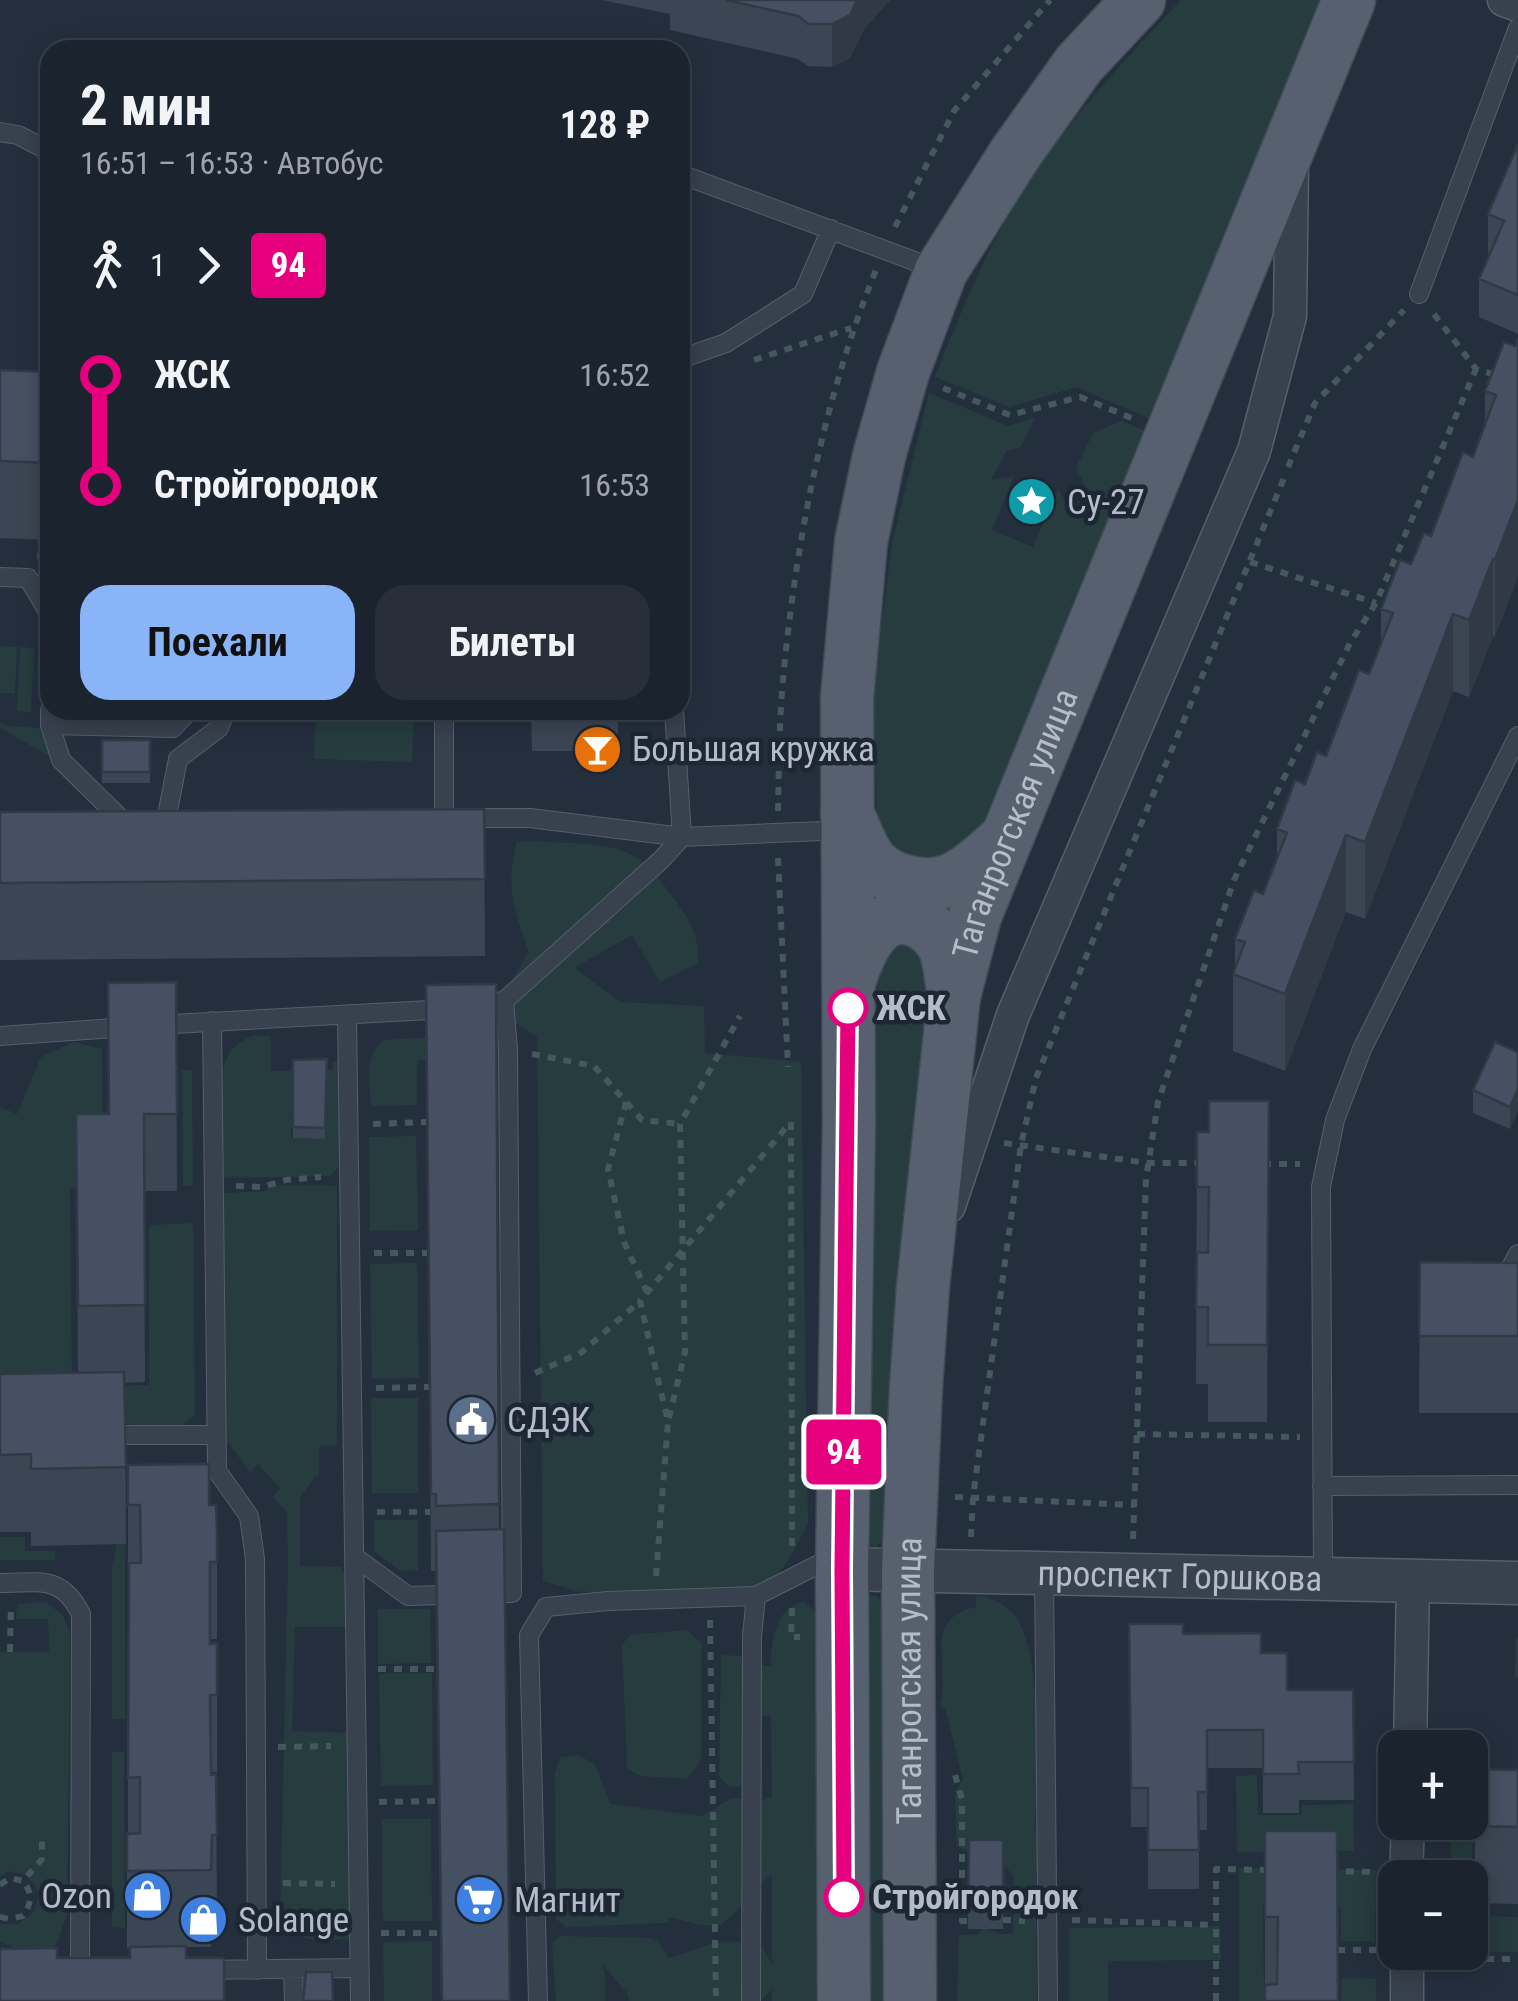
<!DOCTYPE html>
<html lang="ru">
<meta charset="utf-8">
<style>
body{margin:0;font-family:"Roboto Condensed",sans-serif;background:#282f3a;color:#f1f3f6;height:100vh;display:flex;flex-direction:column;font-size:38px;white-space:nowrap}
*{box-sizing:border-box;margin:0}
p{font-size:32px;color:#a0a4aa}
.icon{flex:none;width:55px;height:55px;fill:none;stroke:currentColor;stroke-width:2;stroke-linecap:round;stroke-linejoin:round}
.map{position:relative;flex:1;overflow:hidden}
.details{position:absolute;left:40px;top:40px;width:650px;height:680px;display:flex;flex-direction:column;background:#1b232e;border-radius:30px;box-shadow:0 5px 25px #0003,0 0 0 2px #39404a}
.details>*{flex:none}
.badge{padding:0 20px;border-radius:8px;font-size:35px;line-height:65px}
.controls{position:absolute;left:1378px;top:1730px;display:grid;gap:20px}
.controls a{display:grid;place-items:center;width:110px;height:110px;border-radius:20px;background:#1b232e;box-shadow:0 5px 25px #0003,0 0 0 2px #39404a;font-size:50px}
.map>.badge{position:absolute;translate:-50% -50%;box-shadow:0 0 0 5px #fff}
.legs{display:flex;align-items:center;gap:15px;height:110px;padding:0 40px;font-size:32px}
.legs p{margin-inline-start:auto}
.headline{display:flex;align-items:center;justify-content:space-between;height:170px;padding:0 40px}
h1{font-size:55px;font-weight:700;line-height:75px}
.action{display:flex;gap:20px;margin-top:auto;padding:20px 40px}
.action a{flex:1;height:115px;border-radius:30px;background:#8ab4f8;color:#111;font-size:40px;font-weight:700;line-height:115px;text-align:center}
.action a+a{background:#282f3a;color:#f1f3f6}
ul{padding:0 40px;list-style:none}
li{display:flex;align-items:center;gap:35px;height:110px;font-size:38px}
li i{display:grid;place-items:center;width:15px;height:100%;margin:0 12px;background:currentColor}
li i::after{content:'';width:25px;height:25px;margin:-12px;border:8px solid;border-radius:50%;background:#1b232e}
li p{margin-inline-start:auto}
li:first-child i{background:linear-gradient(#0000 50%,currentColor 0)}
li:last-child i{background:linear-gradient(currentColor 50%,#0000 0)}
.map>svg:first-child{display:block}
.green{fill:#263c3f}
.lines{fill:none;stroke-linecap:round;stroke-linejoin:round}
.service-casing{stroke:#565f6c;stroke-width:20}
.minor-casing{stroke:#565f6c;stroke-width:35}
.tertiary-casing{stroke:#565f6c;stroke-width:45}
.primary-casing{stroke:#414a57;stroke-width:55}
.path{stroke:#44595c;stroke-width:6;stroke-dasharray:8 8;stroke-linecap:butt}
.service{stroke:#38414e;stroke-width:18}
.minor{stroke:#38414e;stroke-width:32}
.tertiary{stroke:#38414e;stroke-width:42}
.primary{stroke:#56606e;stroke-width:52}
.wall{fill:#3b4654}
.shaded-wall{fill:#303945}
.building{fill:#455162;stroke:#303945;stroke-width:2.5}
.line-1-casing{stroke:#fff;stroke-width:22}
.line-1{stroke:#e6007e;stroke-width:15}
.stop-1-dot{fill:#fff;stroke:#e6007e;stroke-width:5}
.labels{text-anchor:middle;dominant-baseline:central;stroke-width:9;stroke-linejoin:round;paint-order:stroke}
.poi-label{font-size:35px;fill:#b4bcc9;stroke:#1d2633;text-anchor:start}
.street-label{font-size:35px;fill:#b4bcc9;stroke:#1d2633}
.stop-label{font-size:35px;font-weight:bold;fill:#b4bcc9;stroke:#1d2633;text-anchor:start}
</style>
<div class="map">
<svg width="1518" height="2001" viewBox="0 0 1518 2001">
<rect width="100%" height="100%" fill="#242f3e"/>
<path class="green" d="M1181,0h150l-175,421 -80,-34 -67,20 -74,-30c29,-73 60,-149 106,-214 41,-58 91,-111 140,-163z
M929,393l79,33 27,-8 -14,29 -15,4 -15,29 23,-4 -22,54 41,17 25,-58 15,24 12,-27 -9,-18 17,-35 29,-12 29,12 -179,425 -70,8 -25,-41 -4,-131 19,-151z
M0,646l17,1 -2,46h-15z
M20,647l14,1 -3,64 -14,-1z
M316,710h98l-2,52 -98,-3z
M0,722l7,4 34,2 10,29 -51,-29z
M532,841c31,3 80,-1 107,18 13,10 26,27 36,41 16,22 24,36 23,63l-38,19 -28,-47 -58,33 47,34 83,4 1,47 96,9 7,462 -20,37 -19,26 -189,5 -37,-11 -6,-544 -26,-17v-38l18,-30c-15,-42 -24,-65 -12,-110z
M901,926l37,45 -41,309 -11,254 -9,13 -11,-3 4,-591z
M478,1034l17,9 2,12 -80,5v45l-46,1c-1,-24 -8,-52 14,-66z
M252,1036h19v35h22l-2,67 34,1 2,-69h6v-8h10l-2,102 -11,12 -110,2c0,-34 -6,-92 8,-122 5,-11 14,-15 24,-20z
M73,1042l29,7 1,138 -33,1 2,198 77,-1v-160l44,-2 2,192 -14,10 -181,-2v-316l17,7 24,-57z
M182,1070h10l1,116h-10z
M416,1136l2,94 -48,1 -1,-94z
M271,1185l66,1v259l-18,1v30h-4l-15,22v68l41,1 10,15 1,45h-57l-3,104 58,2 2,206c-33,2 -49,6 -72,-21l8,-351 -1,-55 -14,-15 7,-9 -22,-24 -8,8 -27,-36v-243l43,-2z
M417,1263l2,115 -47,1 -2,-115z
M371,1398h47v95h-46z
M374,1520h44v50l-18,1 -26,-20z
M0,1537h25v14h30v9h-55z
M117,1542l8,1v176h-13v-153z
M866,1595l11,1 6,8 4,397h-23z
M976,1595c16,3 31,9 40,22 29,44 19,161 19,216l14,16 -13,28 1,124h-80l2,-66h17l9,-7 14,6h14l1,-57 -16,-20 -31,-5 -10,-6 -2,-55 8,-11 -17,-69 -6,-7c12,-39 -20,-85 36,-97z
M45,1602l17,12 8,19 -3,283 -12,30 -24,8 -31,-12v-18h18l16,-12 5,-21 -13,-16 -18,-4 -8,6v-225h49l-1,-33h-32l1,-15z
M804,1602l15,13 17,386h-64v-12l-12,12h-131l-2,-8 -26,-30 4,11v27h-49l-4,-58 9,-7 87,2 10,3 10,17c43,-11 46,-24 94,-11l10,17v-89l-18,13 2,-86 16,-5 -1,-81 -17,1 6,-52 11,1c0,-25 4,-59 33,-64z
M378,1609h52l1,54 -53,1z
M686,1630l16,13 -1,116 -14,20 -47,-3 -13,-8 -5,-123 8,-10z
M721,1655l20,1 7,9 -4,121 -15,1 -10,-11z
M432,1673l1,112 -52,1 -2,-112z
M112,1752h12l1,176 -13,-1z
M578,1755l17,9 15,40 92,12 30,-18 16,2 -1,96 -10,15 -16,14h-21l-30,-8 -3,6 -101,4 -10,-8 -1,-146 5,-16z
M1257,1775l1,40h43l1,-10 51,-1 1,47 -117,1 -1,-76z
M1470,1805h48v38h-46v73l46,1v35h-48v-74h-19v-55l19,-1z
M382,1819h49l1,102h-49z
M1239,1868l137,2 -1,71h-34v-34l-78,-1 1,89 11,1v5h-36z
M1220,1926l1,34 -113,1v40h-39v-73z
M432,1941v60h-48l-1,-59z
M1342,1978l34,1v22h-35z"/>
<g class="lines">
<defs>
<path id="service" d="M0,132l18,3 27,14 5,14
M680,174l256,95
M1419,294l99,-266
M680,359l46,-16 77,-49 28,-65
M0,577l28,1 22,37v25
M50,710v15l123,3 17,-18
M50,725l11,35 62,61
M444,818v-108
M463,818h67l152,19 164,-7
M166,821l12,-62 41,-31 7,-18
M474,1005l30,-4 157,-141 21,-23 -8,-127
M347,1015l13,986
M212,1021l5,450 32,45 6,43 2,411
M155,1025l293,-16
M0,1036l129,-9
M1518,1254l-9,17 2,20h7
M101,1435h115
M1322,1486l196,-1
M355,1557l53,39 104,-3 -4,-544 -4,-48
M1044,1573l4,428
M1323,1577l-2,-390 14,-67 27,-71 156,-313
M0,1583c39,0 61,-9 81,31l-1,358
M293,1969l1,32
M200,1970l159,-2
M538,2001l-9,-366 17,-28 62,-6 148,-5
M751,2001l1,-365 4,-40 81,-41"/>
<path id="minor" d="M1504,0l14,5
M949,1206l64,-191 241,-564 36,-135 2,-151
M1410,1748l3,-166
M1406,1878l2,-56
M1407,2001v-49"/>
<g id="tertiary">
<path id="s1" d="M842,1569l676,14"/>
</g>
<g id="primary">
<path d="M847,813c8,15 14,36 25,49 8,9 21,16 33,19 45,13 70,-15 101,-43"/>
<path d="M849,982c10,-30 27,-76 68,-61 12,5 23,16 28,28 5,14 6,32 9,47"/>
<path d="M844,2001l-2,-432 7,-448 -2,-423 14,-156 18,-86 24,-84 38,-101 74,-117 64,-90 60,-64"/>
<path id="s2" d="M910,2001l-2,-431 8,-183 7,-100 31,-291 21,-80 374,-916"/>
</g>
</defs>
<use href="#service" class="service-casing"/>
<use href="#minor" class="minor-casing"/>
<use href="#tertiary" class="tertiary-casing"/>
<use href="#primary" class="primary-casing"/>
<path class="path" d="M895,227l59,-116 96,-111
M1434,314l42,55 23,7
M754,360l97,-32
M943,388l67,27 70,-18 54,22
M1288,467l27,-64 89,-93
M40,559l1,-19
M1250,562l126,41
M778,811c1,-44 1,-88 5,-131 13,-140 40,-279 93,-410
M778,858l10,209
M532,1054l62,12 48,54 38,4
M626,1102l-18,67 16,73 23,50
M791,1122l1,429
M373,1124l53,-2
M1004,1143l144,20h57
M1263,1164h37
M236,1186l26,1 24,-7 35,-3
M374,1253h53
M535,1373l47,-21 58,-51
M376,1388l53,-1
M669,1418l16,-66 -5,-228 60,-108
M1137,1434l163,3
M955,1497l179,8
M377,1512h53
M971,1537l2,-40 48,-352 15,-67 248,-600
M1133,1539l13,-360 12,-77 76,-222 116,-237 26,-40 100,-234
M656,1576l12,-154 -28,-121 150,-178
M792,1608l-1,29h9
M710,1620l6,381
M10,1652l1,-47
M378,1669h59
M278,1747l53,-1
M955,1775l7,24v122h6
M379,1802l59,-1
M1330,1871l43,1
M283,1883l52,1
M0,1885l10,-7 13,3 19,-22v-22
M0,1917l10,2 13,-3c9,-14 10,-22 0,-35
M1003,1920l22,1
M1072,1920l144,5
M381,1933h59
M1337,1950h39
M1438,1959h80
M1216,2001v-132l57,1"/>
<use href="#service" class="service"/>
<use href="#minor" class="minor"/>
<use href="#tertiary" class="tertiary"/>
<use href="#primary" class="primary"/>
</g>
<path class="wall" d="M602,0h288l-26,29 -14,29 -18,9 -24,-1 -10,-7 -128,-29v-16z
M1518,144v190l-39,-17v-38l11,-26h-2v-39z
M1515,346l-20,291 -2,-1 -24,61 -16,-6 -88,228 -19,-7 -61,159 -52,-20v-77l2,-6v-29l28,-45 14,-35v-30l49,-73 43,-82 12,-31v-34l50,-73 42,-79 12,-33v-33z
M0,370l50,2v168l-50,-2z
M531,710h87v50l-38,1v-10h-48z
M102,740h48v43h-48z
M484,809l1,147 -485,4v-148z
M176,982l1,209h-33l1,191 -20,1 1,161 -95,2v-14h-31v-158l78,-1 -2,-259h33z
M496,984l3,545 11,472h-69l-5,-430h-5l-5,-586z
M1518,1052v59l-8,18 -37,-16v-23z
M327,1059l-2,80 -32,-1v-78z
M1269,1101l-2,321h-59v-38h-12l1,-252h12z
M1420,1262l98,1v150h-99z
M128,1465l81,40 8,29v105h-7v5l7,-1v129h-6v3l5,-1 1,138h-5l-1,35h-25v11h-129h73v-10h-3v-114h1z
M1129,1624l54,10 78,19 26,37h66l1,110h-55v13h-36v-45h-56v62h-8v59h-51v-62h-17z
M1518,1770v134l-43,-1v-77z
M1265,1831l73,170h-73z
M969,1840h34v89h-35z"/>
<path class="shaded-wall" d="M857,0h33l-26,29 -14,29 -18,9v-43z
M1518,500v77l-23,60v-77z
M1493,559v77l-24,61v-77z
M1453,614v77l-88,228v-77z
M1346,835v77l-61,159v-77z
M1518,1089v22l-8,18v-22z"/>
<path class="building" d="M726,0h131l-7,15 -18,9h-24l-10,-8z
M1518,144v151l-39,-16 25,-58 -16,-7z
M1518,338v162l-23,60 -2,-1 -24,61 -16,-6 -88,228 -19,-7 -61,159 -52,-20 12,-32 -10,-3 19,-49 9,4 24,-61 -10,-4 18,-49 10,4 12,-32 9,4 33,-86 10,4 24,-61 -12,-4 19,-49 11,4 13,-31 7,3 32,-84 10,5 23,-62 -11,-4 19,-49 11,4z
M0,370l50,2v91l-50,-2z
M102,740h48v32h-48z
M484,809l1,70 -485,4v-71z
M176,982l1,132h-33l1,191 -67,1 -2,-192h33l-1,-131z
M496,984l3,520 -63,2v-12h-5l-5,-509z
M1495,1042l23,10v37l-8,18 -37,-17z
M327,1059l-2,69 -32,-1v-67z
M1209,1101h60l-2,244h-59v-38h-12l1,-55 11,1 1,-66h-12v-55h12z
M1420,1262l98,1v73h-99z
M124,1372l2,95 -95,2v-15l-31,1v-81z
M209,1464v41h7l1,29v28h-7v82l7,-1v52h-7l1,80 5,-1 1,61h-5l-1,35 -84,1v-37l13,-1v-56l-12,1 1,-215h12l-1,-58h-12v-40z
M504,1529l6,472h-68l-6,-470z
M1129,1624h54v10l78,-1v20h26v37h66l1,72h-56l1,12h-36v-44h-56v62h-9l1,58h-51v-62h-17z
M1517,1639h1v37h-2z
M1476,1769l42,1v57l-43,-1z
M1265,1831h72l1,170h-73v-16l12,-1 1,-67h-13z
M969,1840h34v71l-35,-1z
M186,1946v12h38v43h-224v-52l57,-1v10h73v-11z
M306,1972h26l1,29h-30z"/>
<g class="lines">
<defs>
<path id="line-1" d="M844,1897l-2,-328 6,-561"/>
</defs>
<use href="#line-1" class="line-1-casing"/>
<use href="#line-1" class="line-1"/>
</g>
<defs>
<symbol id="sight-disc" viewBox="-11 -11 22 22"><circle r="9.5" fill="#0f9aa8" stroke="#1d2633"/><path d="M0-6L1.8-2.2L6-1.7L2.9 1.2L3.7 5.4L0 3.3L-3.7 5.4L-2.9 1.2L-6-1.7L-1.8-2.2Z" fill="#fff"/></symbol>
<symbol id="bar-disc" viewBox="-11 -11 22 22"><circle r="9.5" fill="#e8710a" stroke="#1d2633"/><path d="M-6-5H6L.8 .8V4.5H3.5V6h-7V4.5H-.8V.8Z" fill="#fff"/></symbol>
<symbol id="civic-disc" viewBox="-11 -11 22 22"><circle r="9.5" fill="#5c6f8a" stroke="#1d2633"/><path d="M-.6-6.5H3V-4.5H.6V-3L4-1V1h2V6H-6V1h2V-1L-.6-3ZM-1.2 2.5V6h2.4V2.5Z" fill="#fff"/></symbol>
<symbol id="shop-disc" viewBox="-11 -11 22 22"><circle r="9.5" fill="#3f7fe0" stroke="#1d2633"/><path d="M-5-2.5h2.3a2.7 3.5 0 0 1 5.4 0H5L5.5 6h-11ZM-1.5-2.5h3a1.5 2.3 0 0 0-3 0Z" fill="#fff"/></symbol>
<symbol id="supermarket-disc" viewBox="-11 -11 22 22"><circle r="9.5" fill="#3f7fe0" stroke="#1d2633"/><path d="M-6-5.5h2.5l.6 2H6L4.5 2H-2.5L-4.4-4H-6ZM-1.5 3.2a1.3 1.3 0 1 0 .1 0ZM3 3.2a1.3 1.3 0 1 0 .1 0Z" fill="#fff"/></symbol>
</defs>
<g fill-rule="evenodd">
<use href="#sight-disc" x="1004" y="474" width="55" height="55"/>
<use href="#bar-disc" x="570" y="722" width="55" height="55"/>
<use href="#civic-disc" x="444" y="1392" width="55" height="55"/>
<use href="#shop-disc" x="120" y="1868" width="55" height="55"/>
<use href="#supermarket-disc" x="452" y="1872" width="55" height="55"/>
<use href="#shop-disc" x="176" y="1892" width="55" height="55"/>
</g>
<g class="stop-1-dot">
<circle cx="848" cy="1008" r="18"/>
<circle cx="844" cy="1897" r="18"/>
</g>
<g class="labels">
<g class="poi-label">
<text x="1067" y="502">Су-27</text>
<text x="632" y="749">Большая кружка</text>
<text x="507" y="1420">СДЭК</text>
<text x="112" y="1896" text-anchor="end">Ozon</text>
<text x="514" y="1900">Магнит</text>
<text x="238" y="1920">Solange</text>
</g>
<g class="street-label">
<text stroke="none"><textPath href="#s2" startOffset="1190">Таганрогская улица</textPath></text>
<text stroke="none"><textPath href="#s1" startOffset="338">проспект Горшкова</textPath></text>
<text stroke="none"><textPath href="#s2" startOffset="320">Таганрогская улица</textPath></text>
</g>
<g class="stop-label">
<text x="876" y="1008">ЖСК</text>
<text x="872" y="1897">Стройгородок</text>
</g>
</g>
</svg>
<div class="controls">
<a>+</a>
<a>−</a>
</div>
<b class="badge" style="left:844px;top:1452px;background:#e6007e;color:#fff">94</b>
<section class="details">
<div class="headline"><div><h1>2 мин</h1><p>16:51 – 16:53 · Автобус</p></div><b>128 ₽</b></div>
<div class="legs"><svg class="icon" aria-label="walk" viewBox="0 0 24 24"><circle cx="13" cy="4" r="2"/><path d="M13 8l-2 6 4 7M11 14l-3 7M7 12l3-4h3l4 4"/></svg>1<svg class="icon" aria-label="forward" viewBox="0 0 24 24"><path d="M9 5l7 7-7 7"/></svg><b class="badge" style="background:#e6007e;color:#fff">94</b></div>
<ul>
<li><i style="color:#e6007e"></i><b>ЖСК</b><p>16:52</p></li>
<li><i style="color:#e6007e"></i><b>Стройгородок</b><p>16:53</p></li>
</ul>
<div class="action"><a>Поехали</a><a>Билеты</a></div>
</section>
</div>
